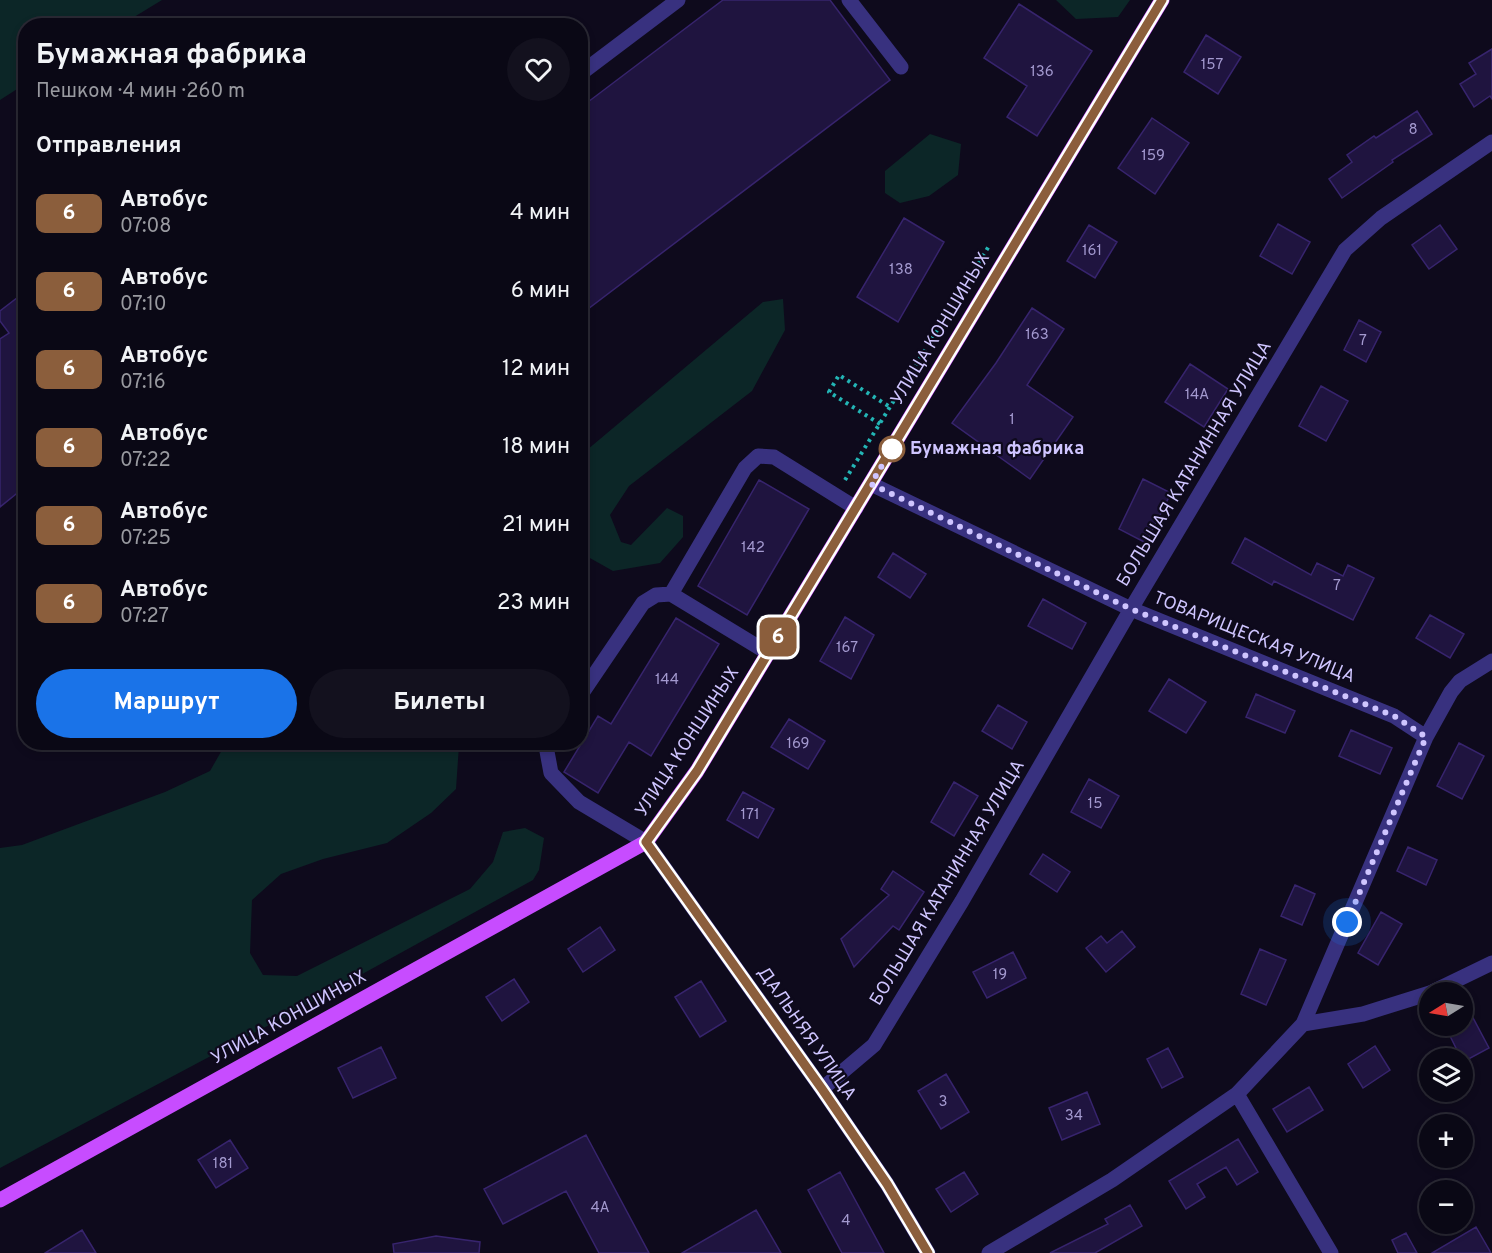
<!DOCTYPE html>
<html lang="ru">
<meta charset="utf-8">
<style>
body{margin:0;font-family:Overpass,sans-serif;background:#13111e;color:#f1f3f6;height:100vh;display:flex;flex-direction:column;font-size:22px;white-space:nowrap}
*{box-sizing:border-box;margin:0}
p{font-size:20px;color:#999aa0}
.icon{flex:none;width:33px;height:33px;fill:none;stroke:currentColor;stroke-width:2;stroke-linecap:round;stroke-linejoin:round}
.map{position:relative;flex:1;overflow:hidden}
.details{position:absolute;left:18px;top:18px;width:570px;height:732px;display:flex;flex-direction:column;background:#0a0815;border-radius:24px;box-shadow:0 3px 9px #0003,0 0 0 2px #2a2934}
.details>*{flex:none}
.badge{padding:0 12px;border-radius:9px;font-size:21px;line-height:39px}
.needle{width:39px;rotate:259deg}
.fabs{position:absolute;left:1419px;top:982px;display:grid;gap:12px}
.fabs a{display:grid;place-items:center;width:54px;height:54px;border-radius:50%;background:#0a0815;box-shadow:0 3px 9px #0003,0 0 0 2px #2a2934;font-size:30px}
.you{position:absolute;width:30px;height:30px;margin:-15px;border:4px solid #fff;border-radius:50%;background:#1a73e8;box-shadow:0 0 0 9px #1a73e833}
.map>.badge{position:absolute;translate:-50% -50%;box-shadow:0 0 0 3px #fff}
h2{padding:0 18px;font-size:22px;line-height:54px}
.round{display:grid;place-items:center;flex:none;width:63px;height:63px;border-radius:32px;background:#13111e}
.overview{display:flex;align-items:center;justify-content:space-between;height:102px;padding:0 18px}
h1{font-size:28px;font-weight:700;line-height:45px}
.button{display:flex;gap:12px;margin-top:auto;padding:12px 18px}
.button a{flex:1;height:69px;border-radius:36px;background:#1a73e8;color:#fff;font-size:24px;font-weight:700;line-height:69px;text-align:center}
.button a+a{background:#13111e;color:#f1f3f6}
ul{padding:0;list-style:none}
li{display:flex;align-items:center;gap:18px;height:78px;padding:0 18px}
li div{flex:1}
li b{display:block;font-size:22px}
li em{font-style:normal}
li .badge{min-width:66px;font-weight:700;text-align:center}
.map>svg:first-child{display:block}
.green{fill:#0c2627}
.building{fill:#1f143f;stroke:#37246d;stroke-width:1.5}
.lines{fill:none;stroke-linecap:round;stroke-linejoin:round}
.path{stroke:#23b5b5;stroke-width:4;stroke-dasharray:3 4.5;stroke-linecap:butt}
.minor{stroke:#38317f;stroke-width:15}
.major{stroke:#c74cff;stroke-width:15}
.line-casing{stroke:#fff;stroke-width:14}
.line{stroke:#8b5e3c;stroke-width:9}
.walk{stroke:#cfc5ff;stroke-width:6;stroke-dasharray:0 10.8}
.stop-dot{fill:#fff;stroke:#8b5e3c;stroke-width:3}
.labels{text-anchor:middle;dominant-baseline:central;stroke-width:4.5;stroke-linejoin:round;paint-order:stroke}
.number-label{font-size:15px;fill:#a399cf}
.street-label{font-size:18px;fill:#cfc5ff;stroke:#0e0a1c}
.stop-label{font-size:18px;font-weight:bold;fill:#cfc5ff;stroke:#0e0a1c;text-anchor:start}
</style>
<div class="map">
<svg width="1492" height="1253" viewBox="0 0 1492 1253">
<rect width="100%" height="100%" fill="#0e0a1c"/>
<path class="green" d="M0,0h162l-41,25 -95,1 -1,58 -25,16z
M1056,0h74l-12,17 -42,2z
M930,134l31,10 -3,31 -29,21 -29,7 -15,-10v-22z
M783,299l2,31 -33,61 -123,95 -19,29 11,27 10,3 36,-37 16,8v21l-23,26 -47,8 -32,-18v-98l182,-153z
M435,742l24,3 -3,44 -25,24 -44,30 -64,16 -42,15 -29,26 -2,53 13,22 34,1 173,-87 23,-27 10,-30 22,-4 19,10 -5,32 -6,10 -247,136 -286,152v-320l22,-3 143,-53 45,-21 16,-28z"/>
<path class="building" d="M723,0h107l60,80 -310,235v-207z
M1019,4l73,47 -55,85 -30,-19 20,-31 -43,-28z
M1206,35l35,22 -23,37 -34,-22z
M1492,49v50l-2,-3 -16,11 -14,-23 16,-10 -7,-11z
M1417,111l15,23 -40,26 1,2 -51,36 -13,-19 23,-17 -5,-7 27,-19 2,2z
M1152,118l37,25 -34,51 -37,-26z
M904,218l40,24 -46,80 -41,-25z
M1278,224l32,18 -18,32 -32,-18z
M1089,225l28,17 -22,36 -28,-17z
M1440,225l17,24 -28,20 -17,-24z
M26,291v195l-26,21v-168l9,-6 -9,-12v-10z
M1032,308l32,21 -37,56 46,32 -43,62 -78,-56 44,-60z
M1359,320l22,12 -15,30 -22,-12z
M1190,364l38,25 -24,38 -39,-25z
M1321,386l27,15 -22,40 -27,-15z
M1143,479l28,14 -25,50 -27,-14z
M759,480l50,29 -62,106 -49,-29z
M1245,538l66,37 6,-12 26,13 5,-11 26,13 -21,42 -79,-39 -2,4 -40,-22z
M893,553l33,21 -16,24 -32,-21z
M1043,599l43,24 -14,26 -44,-23z
M1430,615l34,19 -14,24 -34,-20z
M845,617l29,18 -23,44 -31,-18z
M676,618l43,26 -68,112 -22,-14 -31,51 -34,-21 34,-56 13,8z
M1169,679l37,23 -20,31 -37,-22z
M1256,694l39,17 -10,22 -39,-16z
M998,705l29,17 -15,27 -30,-18z
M789,719l36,22 -17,28 -37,-22z
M1351,730l41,18 -12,26 -41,-18z
M1459,743l25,13 -22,43 -25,-13z
M1089,779l30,17 -18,32 -30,-16z
M954,782l24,14 -24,40 -23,-14z
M743,792l31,17 -16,29 -31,-18z
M1408,847l29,13 -11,25 -29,-14z
M1043,854l27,18 -13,20 -27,-18z
M893,871l31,21 -25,38 -6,-4 -39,41 -13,-28 48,-44 -8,-6z
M1295,885l20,9 -13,31 -21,-9z
M1381,912l21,12 -24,41 -20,-12z
M600,927l15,23 -32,22 -15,-23z
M1122,931l13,16 -29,25 -20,-24 15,-12 6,7z
M1260,949l26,11 -20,45 -25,-11z
M1013,952l13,26 -39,20 -14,-26z
M514,979l15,23 -27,19 -16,-24z
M701,981l25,40 -26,16 -25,-40z
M1462,997l27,51 -26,14 -18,-36h17z
M1375,1046l15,24 -27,18 -15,-24z
M381,1047l15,31 -43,20 -15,-30z
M1168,1048l15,29 -21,11 -15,-29z
M946,1074l23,38 -28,17 -23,-38z
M1309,1087l14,23 -36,22 -14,-23z
M1087,1092l13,32 -38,16 -13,-32z
M586,1135l63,118h-50l-33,-62 -63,33 -19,-35z
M1238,1139l20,33 -21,13 -11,-18 -29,17 8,13 -19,12 -17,-28z
M230,1140l18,28 -32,20 -18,-28z
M840,1172l44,81h-42l-34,-63z
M964,1172l14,22 -27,18 -15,-23z
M1130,1205l12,21 -47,27h-45l58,-29 -3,-5z
M756,1210l25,43h-99z
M1476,1227l15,26h-59z
M82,1230l14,23h-51z
M1406,1233l11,20h-19l-6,-13z
M436,1236l44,6 -1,11h-85l-1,-9z"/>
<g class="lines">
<path class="path" d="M880,424l-51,-32 10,-17 51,32
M845,480l144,-234"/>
<path class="minor" d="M849,0l52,67
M580,74l98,-74
M871,484l260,125 263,107 32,21
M671,594l74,-126 13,-12 16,1 82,51
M580,696l63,-93 13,-8 15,-1 97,59
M549,742l-3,4 5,27 28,29 67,40 176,247 65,95 41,69
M1430,993l62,-30
M1303,1024l60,-10 67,-21
M822,1089l52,-44 88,-144 169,-292 214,-359 36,-32 111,-76
M1237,1094l94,159
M989,1253l123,-73 125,-86 66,-70 123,-287 25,-45 9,-11 32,-20"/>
<path class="major" d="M0,1200l646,-358 51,-71 465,-771"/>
</g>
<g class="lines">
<defs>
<path id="line" d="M928,1253l-41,-69 -65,-95 -176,-247 51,-71 465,-771"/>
</defs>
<use href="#line" class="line-casing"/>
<use href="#line" class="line"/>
<path class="walk" d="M892,449l3,-5 -24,40 260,125 263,107 32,21 -79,185"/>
</g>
<circle class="stop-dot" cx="892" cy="449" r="12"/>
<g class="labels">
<g class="number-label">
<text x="1212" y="65">157</text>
<text x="1042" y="72">136</text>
<text x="1413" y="130">8</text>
<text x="1153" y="156">159</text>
<text x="1092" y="251">161</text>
<text x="901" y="270">138</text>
<text x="1037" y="335">163</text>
<text x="1363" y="341">7</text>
<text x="1197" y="395">14А</text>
<text x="1012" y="420">1</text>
<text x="753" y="548">142</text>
<text x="1337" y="586">7</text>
<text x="847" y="648">167</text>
<text x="667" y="680">144</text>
<text x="798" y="744">169</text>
<text x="1095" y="804">15</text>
<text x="750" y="815">171</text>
<text x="1000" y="975">19</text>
<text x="943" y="1102">3</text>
<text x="1074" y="1116">34</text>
<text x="223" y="1164">181</text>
<text x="600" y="1208">4А</text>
<text x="846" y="1221">4</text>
</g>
<g class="street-label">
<text transform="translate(941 329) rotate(-59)">УЛИЦА КОНШИНЫХ</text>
<text transform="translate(1195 464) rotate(-59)">БОЛЬШАЯ КАТАНИННАЯ УЛИЦА</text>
<text transform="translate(1254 638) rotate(22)">ТОВАРИЩЕСКАЯ УЛИЦА</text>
<text transform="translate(688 742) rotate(-57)">УЛИЦА КОНШИНЫХ</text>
<text transform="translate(948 883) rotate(-59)">БОЛЬШАЯ КАТАНИННАЯ УЛИЦА</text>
<text transform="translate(289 1018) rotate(-29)">УЛИЦА КОНШИНЫХ</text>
<text transform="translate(806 1034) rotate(55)">ДАЛЬНЯЯ УЛИЦА</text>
</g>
<g class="stop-label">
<text x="910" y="449">Бумажная фабрика</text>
</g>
</g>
</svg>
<div class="fabs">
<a><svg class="needle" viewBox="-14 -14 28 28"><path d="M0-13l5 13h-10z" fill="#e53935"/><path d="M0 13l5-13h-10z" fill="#999aa0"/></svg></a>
<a><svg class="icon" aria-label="layers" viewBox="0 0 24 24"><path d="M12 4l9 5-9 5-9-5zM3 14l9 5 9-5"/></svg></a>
<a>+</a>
<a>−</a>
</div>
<div class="you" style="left:1347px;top:922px"></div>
<b class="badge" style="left:778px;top:637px;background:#8b5e3c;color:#fff">6</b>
<section class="details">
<div class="overview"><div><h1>Бумажная фабрика</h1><p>Пешком · 4 мин · 260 m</p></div><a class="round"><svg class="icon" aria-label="heart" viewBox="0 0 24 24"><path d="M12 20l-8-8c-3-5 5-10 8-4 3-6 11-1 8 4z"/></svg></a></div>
<h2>Отправления</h2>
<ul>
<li><span class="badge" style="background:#8b5e3c;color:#fff">6</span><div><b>Автобус</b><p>07:08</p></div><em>4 мин</em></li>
<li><span class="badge" style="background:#8b5e3c;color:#fff">6</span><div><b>Автобус</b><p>07:10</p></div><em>6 мин</em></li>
<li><span class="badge" style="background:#8b5e3c;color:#fff">6</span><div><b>Автобус</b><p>07:16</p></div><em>12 мин</em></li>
<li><span class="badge" style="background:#8b5e3c;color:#fff">6</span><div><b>Автобус</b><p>07:22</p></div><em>18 мин</em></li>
<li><span class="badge" style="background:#8b5e3c;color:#fff">6</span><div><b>Автобус</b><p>07:25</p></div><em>21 мин</em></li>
<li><span class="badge" style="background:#8b5e3c;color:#fff">6</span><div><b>Автобус</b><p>07:27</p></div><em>23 мин</em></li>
</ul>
<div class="button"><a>Маршрут</a><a>Билеты</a></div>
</section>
</div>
